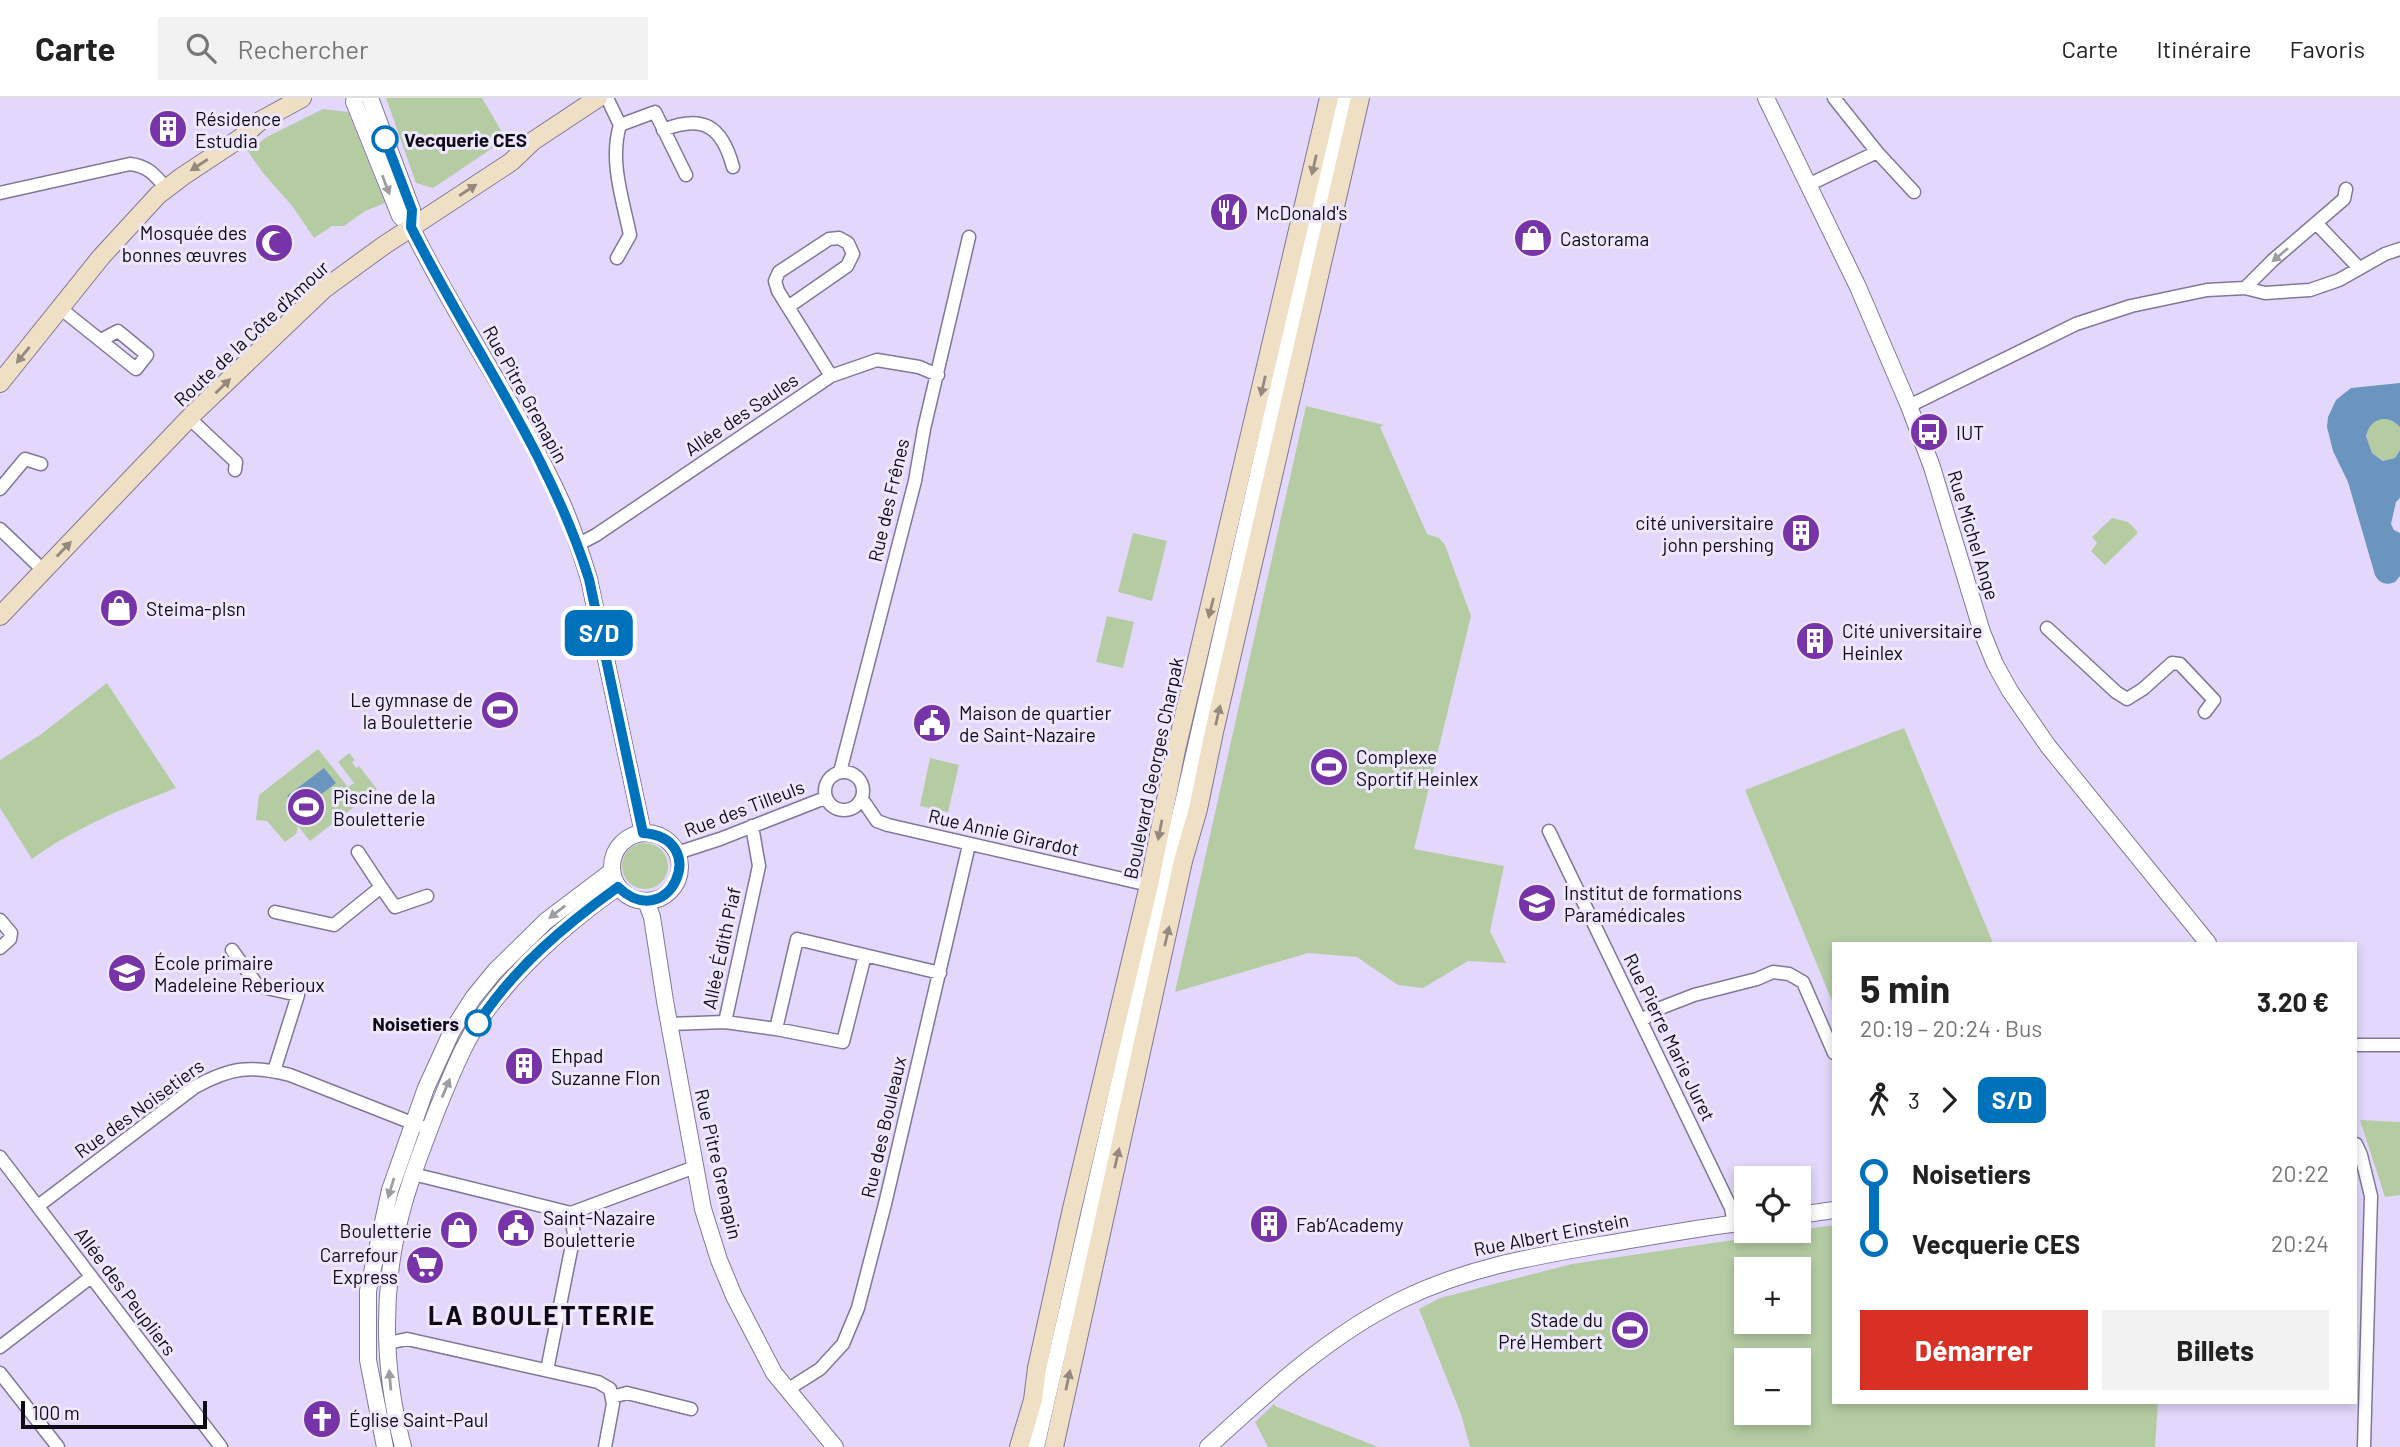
<!DOCTYPE html>
<html lang="fr">
<meta charset="utf-8">
<style>
body{margin:0;font-family:Barlow,sans-serif;background:#f2f2f2;color:#222;height:100vh;display:flex;flex-direction:column;font-size:26px;white-space:nowrap}
*{box-sizing:border-box;margin:0}
p{font-size:23px;color:#767676}
.icon{flex:none;width:38px;height:38px;fill:none;stroke:currentColor;stroke-width:2;stroke-linecap:round;stroke-linejoin:round}
.map{position:relative;flex:1;overflow:hidden}
.drawer{position:absolute;left:1832px;top:844px;width:525px;height:462px;display:flex;flex-direction:column;background:#fff;border-radius:0px;box-shadow:0 4px 10px #0003}
.drawer>*{flex:none}
.badge{padding:0 14px;border-radius:10px;font-size:24px;line-height:46px}
.tools{position:absolute;left:1734px;top:1068px;display:grid;gap:14px}
.tools a{display:grid;place-items:center;width:77px;height:77px;border-radius:0px;background:#fff;box-shadow:0 4px 10px #0003;font-size:35px}
.scale{position:absolute;left:21px;bottom:18px;width:186px;box-sizing:border-box;padding-left:7px;border:4px solid #0d0915;border-top:0;font-size:19px;line-height:24px;white-space:nowrap;color:#0d0915;-webkit-text-stroke:5px #eee8fe;paint-order:stroke}
.map>.badge{position:absolute;translate:-50% -50%;box-shadow:0 0 0 4px #fff}
.legs{display:flex;align-items:center;gap:10px;height:77px;padding:0 28px;font-size:23px}
.legs p{margin-inline-start:auto}
.headline{display:flex;align-items:center;justify-content:space-between;height:119px;padding:0 28px}
h1{font-size:38px;font-weight:700;line-height:52px}
.cta{display:flex;gap:14px;margin-top:auto;padding:14px 28px}
.cta a{flex:1;height:80px;border-radius:0px;background:#d93025;color:#fff;font-size:28px;font-weight:700;line-height:80px;text-align:center}
.cta a+a{background:#f2f2f2;color:#222}
ul{padding:0 28px;list-style:none}
li{display:flex;align-items:center;gap:24px;height:70px;font-size:26px}
li i{display:grid;place-items:center;width:10px;height:100%;margin:0 9px;background:currentColor}
li i::after{content:'';width:18px;height:18px;margin:-9px;border:5px solid;border-radius:50%;background:#fff}
li p{margin-inline-start:auto}
li:first-child i{background:linear-gradient(#0000 50%,currentColor 0)}
li:last-child i{background:linear-gradient(currentColor 50%,#0000 0)}
header{display:flex;align-items:center;gap:42px;box-sizing:border-box;height:98px;padding:0 35px;background:#fff;border-bottom:2px solid #e0e0e0}
header strong{font-size:33px}
nav{display:flex;gap:38px;margin-inline-start:auto;font-size:24px}
.search{width:490px;height:63px;background:#f2f2f2;display:flex;align-items:center;gap:18px;box-sizing:border-box;padding:0 24px;border-radius:0px;color:#767676;font-size:26px}
.map>svg:first-child{display:block}
.green{fill:#b5cca3;fill-rule:evenodd}
.water{fill:#6b95bf}
.lines{fill:none;stroke-linecap:round;stroke-linejoin:round}
.minor-casing{stroke:#817798;stroke-width:15}
.tertiary-casing{stroke:#817798;stroke-width:18}
.secondary-casing{stroke:#817798;stroke-width:20}
.minor{stroke:#fff;stroke-width:12}
.tertiary{stroke:#fff;stroke-width:16}
.secondary{stroke:#efdfc4;stroke-width:18}
.oneway{fill:#95897e}
.oneway2{fill:#9e9da1}
.line-1-casing{stroke:#fff;stroke-width:16}
.line-1{stroke:#0072bc;stroke-width:10}
.stop-1-dot{fill:#fff;stroke:#0072bc;stroke-width:3.5}
.labels{text-anchor:middle;dominant-baseline:central;stroke-width:6;stroke-linejoin:round;paint-order:stroke}
.poi-label{font-size:19px;fill:#0d0915;stroke:#eee8fe;text-anchor:start}
.stop-label{font-size:19px;font-weight:bold;fill:#0d0915;stroke:#eee8fe;text-anchor:start}
.street-label{font-size:19px;fill:#0d0915;stroke:#eee8fe}
.district-label{font-size:26px;font-weight:bold;letter-spacing:2px;fill:#0d0915;stroke:#eee8fe}
</style>
<header>
<strong>Carte</strong>
<div class="search"><svg class="icon" aria-label="search" viewBox="0 0 24 24"><circle cx="10" cy="10" r="6"/><path d="M15 15l6 6"/></svg>Rechercher</div>
<nav><a>Carte</a><a>Itinéraire</a><a>Favoris</a></nav>
</header>
<div class="map">
<svg width="2400" height="1349" viewBox="0 0 2400 1349">
<rect width="100%" height="100%" fill="#e3d8fc"/>
<path class="green" d="M386,0h96l24,41 -73,49 -17,-5z
M323,11l25,3 37,91 -20,8 -21,15h-12l-18,12 -21,-31 -30,-34 -16,-23 10,-5 8,-7z
M1306,308l78,19 -4,2 47,107 12,4 6,7 26,71 -57,233 90,17 -14,65 16,32 -38,-2 -45,27 -25,-3 -41,-28 -49,-4 -133,39z
M2385,320l11,5 4,4v23l-5,8 -11,3 -12,-8 -6,-17c2,-11 8,-17 19,-18z
M2112,420l16,4 9,9v3l-32,31 -14,-14 6,-8 -5,-6z
M1133,435l34,8 -15,60 -34,-9z
M1107,518l27,6 -11,46 -27,-6z
M107,585l69,105c-54,21 -96,37 -144,71l-32,-51v-48l40,-25z
M1904,630l89,215h-159v63l-89,-216z
M318,651l30,38 6,-4 -16,-21 11,-9 6,7 -3,2 4,6 3,-2 18,23 -40,31 2,2 -5,4 -2,-2 -22,17 -12,-15 -2,8 -11,8 -18,-21 -11,-1 3,-25z
M930,660l29,7 -11,47 -28,-6z
M622 768a23 23 0 1 1 46 0a23 23 0 1 1-46 0Z
M2360,1022l40,2v73l-15,2z
M1834,1127v177h324l-3,45h-685l-9,-33 -42,-105 21,-11 132,-34zM1746,1171h53v52h-53zM1746,1262h53v52h-53z
M1274,1306l3,3 101,40h-110l-13,-25z"/>
<path class="water" d="M2400,285v44c-13,-14 -30,-9 -34,9l6,17 11,8 12,-3 5,-8v48l-4,4 -5,22 3,6 6,3v43l-5,6c-9,4 -16,1 -20,-7l-27,-93 -15,-31 -6,-24 1,-10 8,-17 15,-12z
M324,670l12,15 -37,28 -12,-15z"/>
<g class="lines">
<defs>
<path id="minor" d="M607,0l13,27c-11,36 3,75 10,110l-13,23
M1834,0l43,54
M620,27l35,-13 31,63
M663,32c40,-16 59,-4 70,37
M1808,87l69,-33 37,40
M0,95l130,-29c18,2 25,11 36,24
M2317,126l42,44
M2245,190l28,-28 71,-61 2,-10
M788,209l59,-41 6,-12 -5,-11 -9,-5 -10,1 -50,33 -4,9 3,10 53,85
M60,210l76,61 11,-14 -29,-24 -17,9
M1909,308l167,-82 55,-18 76,-16 38,-2 20,5 45,-3 29,-10 46,-26 15,-5
M189,320l47,44 -1,8
M0,391l25,-30 16,5
M0,431l44,42
M579,446l17,-9 235,-159 46,-16 42,7 19,8
M2047,530l69,64 11,7 16,-10 29,-26 8,1 34,36 -9,12
M825 693a19 19 0 1 1 38 0a19 19 0 1 1-38 0Z
M840,674l75,-291 9,-52 45,-192
M862,701l15,22 11,4 261,60
M1549,733l182,377 3,16
M358,754l23,35
M677,755l43,-14 105,-41
M275,814l59,13 47,-38 14,20 32,-11
M0,822l11,13 -1,6 -10,9
M232,852l26,36 40,9 -24,76
M1641,923l17,-12 36,-14 63,-16 16,-7 16,2 14,8 31,71
M725,924l51,7 21,-90 143,34
M669,926l56,-2 34,-156 -7,-40
M776,931l67,13 22,-87
M2356,947h44
M2356,1046l5,11 10,41 -7,251
M0,1059l221,290
M413,1076l158,39 124,-46
M38,1108l157,-119c36,-20 56,-22 95,-12l140,55
M388,1245l19,-4 191,43 12,7 3,15 -8,43
M0,1249l91,-70
M547,1272l27,-135 -3,-22
M0,1275l58,74
M787,1292l33,-21 23,-25 15,-36 27,-104 84,-359
M612,1299l15,-4 64,16"/>
<path id="tertiary" d="M355,0l-1,4 46,114 11,11c46,94 108,181 151,276 11,25 19,50 27,76l54,254
M370,0l42,112 -1,17
M1766,0l92,189 51,119 23,61 50,165 13,32 15,27 38,55 160,197
M612 769a34 34 0 1 1 68 0a34 34 0 1 1-68 0Z
M646,803l6,16 13,84 38,208 16,51 15,36 40,77 61,74
M1799,1117l35,-5
M385,1349l-17,-87v-69l22,-101 36,-102 26,-57 21,-33 22,-27 51,-50 66,-50
M403,1349c-17,-65 -21,-134 -9,-201 8,-47 26,-92 43,-136 15,-36 29,-74 53,-104 36,-47 80,-85 128,-119
M1036,1349l308,-1349
M1208,1349c60,-55 120,-111 193,-147 65,-32 129,-43 199,-55 49,-8 97,-17 146,-23"/>
<path id="secondary" d="M0,285l101,-126 57,-62 25,-19 59,-39 18,-16 42,-23
M0,518l194,-203 130,-124 59,-43 128,-84 22,-21 65,-43
M1019,1349l14,-47 4,-32 34,-155 78,-328 27,-135 153,-652
M1054,1349l129,-586 15,-52 16,-77 146,-634"/>
</defs>
<use href="#minor" class="minor-casing"/>
<use href="#tertiary" class="tertiary-casing"/>
<use href="#secondary" class="secondary-casing"/>
<use href="#minor" class="minor"/>
<use href="#tertiary" class="tertiary"/>
<use href="#secondary" class="secondary"/>
</g>
<defs><path id="oneway-solid" d="M-6-.8H1V-3.2L6.5 0L1 3.2V.8H-6Z" transform="scale(1.75)"/></defs>
<g class="oneway">
<use href="#oneway-solid" transform="translate(199 67) rotate(147)"/>
<use href="#oneway-solid" transform="translate(1314 67) rotate(103)"/>
<use href="#oneway-solid" transform="translate(468 92) rotate(-33)"/>
<use href="#oneway-solid" transform="translate(23 257) rotate(129)"/>
<use href="#oneway-solid" transform="translate(223 288) rotate(-44)"/>
<use href="#oneway-solid" transform="translate(1263 288) rotate(103)"/>
<use href="#oneway-solid" transform="translate(64 451) rotate(-46)"/>
<use href="#oneway-solid" transform="translate(1211 510) rotate(104)"/>
<use href="#oneway-solid" transform="translate(1218 617) rotate(-77)"/>
<use href="#oneway-solid" transform="translate(1160 732) rotate(101)"/>
<use href="#oneway-solid" transform="translate(1167 838) rotate(-77)"/>
<use href="#oneway-solid" transform="translate(1117 1060) rotate(-77)"/>
<use href="#oneway-solid" transform="translate(1068 1282) rotate(-78)"/>
</g>
<g class="oneway2">
<use href="#oneway-solid" transform="translate(386 87) rotate(69)"/>
<use href="#oneway-solid" transform="translate(2280 157) rotate(140)"/>
<use href="#oneway-solid" transform="translate(557 814) rotate(142)"/>
<use href="#oneway-solid" transform="translate(446 990) rotate(-67)"/>
<use href="#oneway-solid" transform="translate(391 1090) rotate(107)"/>
<use href="#oneway-solid" transform="translate(390 1282) rotate(-95)"/>
</g>
<g class="lines">
<defs>
<path id="line-1" d="M385,41l27,71 -1,17c59,118 138,225 178,352l54,254c70,5 26,103 -25,54 -53,38 -104,81 -140,136"/>
</defs>
<use href="#line-1" class="line-1-casing"/>
<use href="#line-1" class="line-1"/>
</g>
<defs>
<symbol id="building-disc" viewBox="-11 -11 22 22"><circle r="9.5" fill="#7734a8" stroke="#eee8fe"/><path d="M-4-6H4V6H1V3H-1V6H-4ZM-2.5-4.3h1.7v1.8h-1.7ZM.8-4.3h1.7v1.8H.8ZM-2.5-1h1.7V.8h-1.7ZM.8-1h1.7V.8H.8Z" fill="#fff"/></symbol>
<symbol id="restaurant-disc" viewBox="-11 -11 22 22"><circle r="9.5" fill="#7734a8" stroke="#eee8fe"/><path d="M-5-6h1v4h1v-4h1v4h1v-4h1v5L-1.5 .5V6h-2V.5L-5-1ZM5-6V6H3V1.5H1.5Q1.5-4 5-6Z" fill="#fff"/></symbol>
<symbol id="shop-disc" viewBox="-11 -11 22 22"><circle r="9.5" fill="#7734a8" stroke="#eee8fe"/><path d="M-5-2.5h2.3a2.7 3.5 0 0 1 5.4 0H5L5.5 6h-11ZM-1.5-2.5h3a1.5 2.3 0 0 0-3 0Z" fill="#fff"/></symbol>
<symbol id="mosque-disc" viewBox="-11 -11 22 22"><circle r="9.5" fill="#7734a8" stroke="#eee8fe"/><path d="M3.5-4.9A6 6 0 1 0 3.5 4.9A5 5 0 1 1 3.5-4.9Z" fill="#fff"/></symbol>
<symbol id="bus-disc" viewBox="-11 -11 22 22"><circle r="9.5" fill="#7734a8" stroke="#eee8fe"/><path d="M-5-6H5V4H4V6H2V4H-2V6H-4V4H-5ZM-3.5-4V0h7V-4ZM-3.5 1.2v1.5H-2V1.2ZM2 1.2v1.5H3.5V1.2Z" fill="#fff"/></symbol>
<symbol id="stadium-disc" viewBox="-11 -11 22 22"><circle r="9.5" fill="#7734a8" stroke="#eee8fe"/><path d="M0-5a6.5 5 0 1 0 0 10a6.5 5 0 1 0 0-10ZM-3.5-1.8h7v3.6h-7Z" fill="#fff"/></symbol>
<symbol id="civic-disc" viewBox="-11 -11 22 22"><circle r="9.5" fill="#7734a8" stroke="#eee8fe"/><path d="M-.6-6.5H3V-4.5H.6V-3L4-1V1h2V6H-6V1h2V-1L-.6-3ZM-1.2 2.5V6h2.4V2.5Z" fill="#fff"/></symbol>
<symbol id="university-disc" viewBox="-11 -11 22 22"><circle r="9.5" fill="#7734a8" stroke="#eee8fe"/><path d="M0-5L7-2L0 1L-7-2ZM-4 1L0 2.5L4 1V4Q0 6-4 4Z" fill="#fff"/></symbol>
<symbol id="school-disc" viewBox="-11 -11 22 22"><circle r="9.5" fill="#7734a8" stroke="#eee8fe"/><path d="M0-5L7-2L0 1L-7-2ZM-4 1L0 2.5L4 1V4Q0 6-4 4Z" fill="#fff"/></symbol>
<symbol id="supermarket-disc" viewBox="-11 -11 22 22"><circle r="9.5" fill="#7734a8" stroke="#eee8fe"/><path d="M-6-5.5h2.5l.6 2H6L4.5 2H-2.5L-4.4-4H-6ZM-1.5 3.2a1.3 1.3 0 1 0 .1 0ZM3 3.2a1.3 1.3 0 1 0 .1 0Z" fill="#fff"/></symbol>
<symbol id="church-disc" viewBox="-11 -11 22 22"><circle r="9.5" fill="#7734a8" stroke="#eee8fe"/><path d="M-1.2-6h2.4v3.5h3.3v2.4h-3.3V6h-2.4V-.1h-3.3v-2.4h3.3Z" fill="#fff"/></symbol>
</defs>
<g fill-rule="evenodd">
<use href="#building-disc" x="146" y="9" width="44" height="44"/>
<use href="#restaurant-disc" x="1207" y="92" width="44" height="44"/>
<use href="#shop-disc" x="1511" y="118" width="44" height="44"/>
<use href="#mosque-disc" x="252" y="123" width="44" height="44"/>
<use href="#bus-disc" x="1907" y="312" width="44" height="44"/>
<use href="#building-disc" x="1779" y="413" width="44" height="44"/>
<use href="#shop-disc" x="97" y="488" width="44" height="44"/>
<use href="#building-disc" x="1793" y="521" width="44" height="44"/>
<use href="#stadium-disc" x="478" y="590" width="44" height="44"/>
<use href="#civic-disc" x="910" y="603" width="44" height="44"/>
<use href="#stadium-disc" x="1307" y="647" width="44" height="44"/>
<use href="#stadium-disc" x="284" y="687" width="44" height="44"/>
<use href="#university-disc" x="1515" y="783" width="44" height="44"/>
<use href="#school-disc" x="105" y="853" width="44" height="44"/>
<use href="#building-disc" x="502" y="946" width="44" height="44"/>
<use href="#building-disc" x="1247" y="1104" width="44" height="44"/>
<use href="#civic-disc" x="494" y="1108" width="44" height="44"/>
<use href="#shop-disc" x="437" y="1110" width="44" height="44"/>
<use href="#supermarket-disc" x="403" y="1145" width="44" height="44"/>
<use href="#stadium-disc" x="1608" y="1210" width="44" height="44"/>
<use href="#church-disc" x="300" y="1299" width="44" height="44"/>
</g>
<g class="stop-1-dot">
<circle cx="385" cy="41" r="12"/>
<circle cx="478" cy="925" r="12"/>
</g>
<g class="labels">
<g class="poi-label">
<text x="195" y="20">Résidence<tspan x="195" dy="22">Estudia</tspan></text>
<text x="1256" y="114">McDonald's</text>
<text x="247" y="134" text-anchor="end">Mosquée des<tspan x="247" dy="22">bonnes œuvres</tspan></text>
<text x="1560" y="140">Castorama</text>
<text x="1956" y="334">IUT</text>
<text x="1774" y="424" text-anchor="end">cité universitaire<tspan x="1774" dy="22">john pershing</tspan></text>
<text x="146" y="510">Steima-plsn</text>
<text x="1842" y="532">Cité universitaire<tspan x="1842" dy="22">Heinlex</tspan></text>
<text x="473" y="601" text-anchor="end">Le gymnase de<tspan x="473" dy="22">la Bouletterie</tspan></text>
<text x="959" y="614">Maison de quartier<tspan x="959" dy="22">de Saint-Nazaire</tspan></text>
<text x="1356" y="658">Complexe<tspan x="1356" dy="22">Sportif Heinlex</tspan></text>
<text x="333" y="698">Piscine de la<tspan x="333" dy="22">Bouletterie</tspan></text>
<text x="1564" y="794">Institut de formations<tspan x="1564" dy="22">Paramédicales</tspan></text>
<text x="154" y="864">École primaire<tspan x="154" dy="22">Madeleine Reberioux</tspan></text>
<text x="551" y="957">Ehpad<tspan x="551" dy="22">Suzanne Flon</tspan></text>
<text x="543" y="1119">Saint-Nazaire<tspan x="543" dy="22">Bouletterie</tspan></text>
<text x="1296" y="1126">Fab’Academy</text>
<text x="432" y="1132" text-anchor="end">Bouletterie</text>
<text x="398" y="1156" text-anchor="end">Carrefour<tspan x="398" dy="22">Express</tspan></text>
<text x="1603" y="1221" text-anchor="end">Stade du<tspan x="1603" dy="22">Pré Hembert</tspan></text>
<text x="349" y="1321">Église Saint-Paul</text>
</g>
<g class="stop-label">
<text x="404" y="41">Vecquerie CES</text>
<text x="459" y="925" text-anchor="end">Noisetiers</text>
</g>
<g class="street-label">
<text transform="translate(251 235) rotate(-43)">Route de la Côte d'Amour</text>
<text transform="translate(526 296) rotate(61)">Rue Pitre Grenapin</text>
<text transform="translate(741 316) rotate(-34)">Allée des Saules</text>
<text transform="translate(888 402) rotate(-77)">Rue des Frênes</text>
<text transform="translate(1974 437) rotate(73)">Rue Michel Ange</text>
<text transform="translate(1153 670) rotate(-78)">Boulevard Georges Charpak</text>
<text transform="translate(744 710) rotate(-21)">Rue des Tilleuls</text>
<text transform="translate(1004 734) rotate(13)">Rue Annie Girardot</text>
<text transform="translate(721 850) rotate(-78)">Allée Édith Piaf</text>
<text transform="translate(1670 939) rotate(64)">Rue Pierre Marie Juret</text>
<text transform="translate(139 1010) rotate(-36)">Rue des Noisetiers</text>
<text transform="translate(883 1029) rotate(-77)">Rue des Bouleaux</text>
<text transform="translate(719 1066) rotate(77)">Rue Pitre Grenapin</text>
<text transform="translate(1551 1136) rotate(-11)">Rue Albert Einstein</text>
<text transform="translate(126 1193) rotate(53)">Allée des Peupliers</text>
</g>
<g class="district-label">
<text x="542" y="1216">LA BOULETTERIE</text>
</g>
</g>
</svg>
<div class="tools">
<a><svg class="icon" aria-label="locate" viewBox="0 0 24 24"><circle cx="12" cy="12" r="6"/><path d="M12 2v4M12 18v4M2 12h4M18 12h4"/></svg></a>
<a>+</a>
<a>−</a>
</div>
<div class="scale">100 m</div>
<b class="badge" style="left:599px;top:535px;background:#0072bc;color:#fff">S/D</b>
<section class="drawer">
<div class="headline"><div><h1>5 min</h1><p>20:19 – 20:24 · Bus</p></div><b>3.20 €</b></div>
<div class="legs"><svg class="icon" aria-label="walk" viewBox="0 0 24 24"><circle cx="13" cy="4" r="2"/><path d="M13 8l-2 6 4 7M11 14l-3 7M7 12l3-4h3l4 4"/></svg>3<svg class="icon" aria-label="forward" viewBox="0 0 24 24"><path d="M9 5l7 7-7 7"/></svg><b class="badge" style="background:#0072bc;color:#fff">S/D</b></div>
<ul>
<li><i style="color:#0072bc"></i><b>Noisetiers</b><p>20:22</p></li>
<li><i style="color:#0072bc"></i><b>Vecquerie CES</b><p>20:24</p></li>
</ul>
<div class="cta"><a>Démarrer</a><a>Billets</a></div>
</section>
</div>
